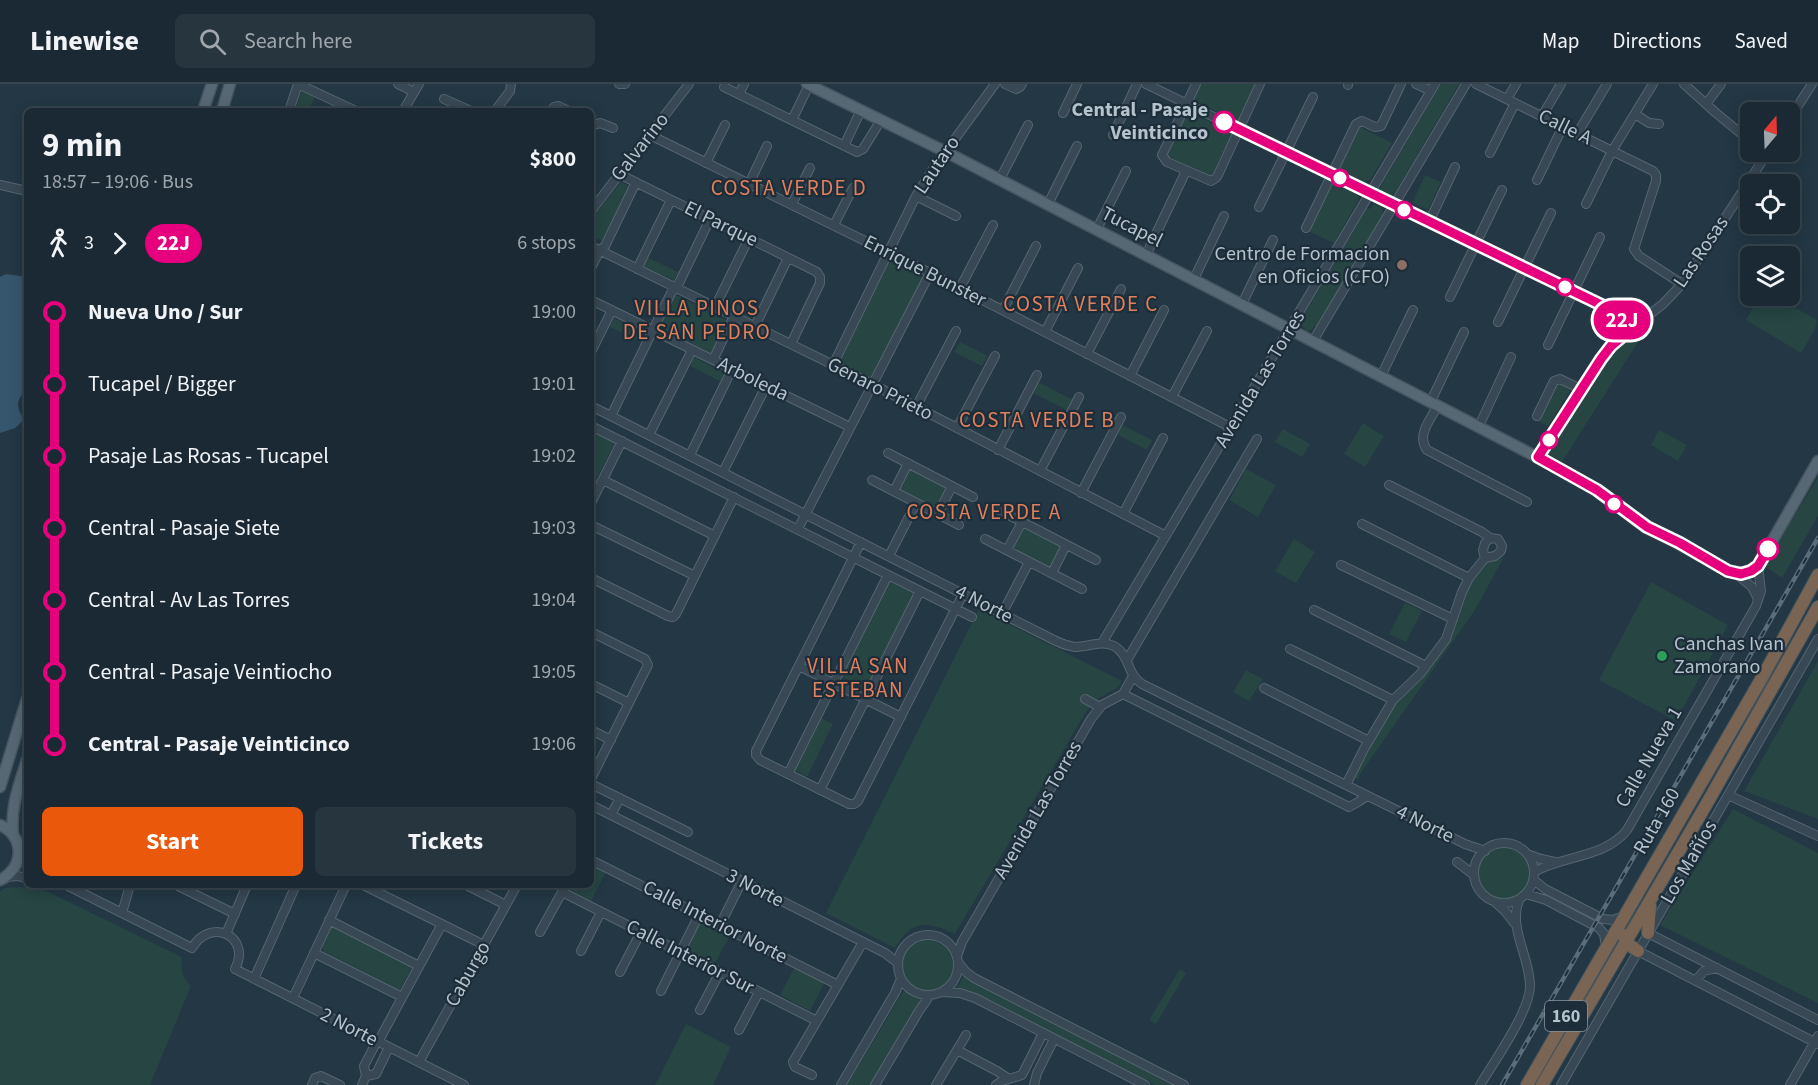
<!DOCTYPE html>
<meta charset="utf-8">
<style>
body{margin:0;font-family:"Source Sans 3",sans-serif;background:#27353f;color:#f1f3f6;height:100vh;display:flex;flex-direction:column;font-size:22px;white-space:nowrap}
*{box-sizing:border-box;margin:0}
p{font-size:20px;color:#9fa6ac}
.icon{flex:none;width:33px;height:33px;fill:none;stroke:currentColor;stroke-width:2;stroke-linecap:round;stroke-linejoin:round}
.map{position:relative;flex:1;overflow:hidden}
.panel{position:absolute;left:24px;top:24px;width:570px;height:780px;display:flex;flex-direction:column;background:#1a2933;border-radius:9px;box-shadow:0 3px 15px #0003,0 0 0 2px #38454e}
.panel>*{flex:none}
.badge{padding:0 12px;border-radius:20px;font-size:21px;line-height:39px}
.needle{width:39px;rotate:19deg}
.buttons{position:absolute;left:1740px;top:18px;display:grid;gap:12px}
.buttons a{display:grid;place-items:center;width:60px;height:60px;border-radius:9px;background:#1a2933;box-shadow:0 3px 15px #0003,0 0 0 2px #38454e;font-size:30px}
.map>.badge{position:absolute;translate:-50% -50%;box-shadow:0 0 0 3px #fff}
.legs{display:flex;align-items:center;gap:9px;height:66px;padding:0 18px;font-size:20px}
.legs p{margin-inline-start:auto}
.headline{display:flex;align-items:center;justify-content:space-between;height:102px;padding:0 18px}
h1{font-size:33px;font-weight:700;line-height:45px}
.action{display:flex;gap:12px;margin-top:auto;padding:12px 18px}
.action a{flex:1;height:69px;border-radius:9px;background:#ea580c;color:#fff;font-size:24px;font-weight:700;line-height:69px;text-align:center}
.action a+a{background:#27353f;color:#f1f3f6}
ul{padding:0 18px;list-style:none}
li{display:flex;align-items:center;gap:21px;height:72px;font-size:22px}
li i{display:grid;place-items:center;width:9px;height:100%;margin:0 8px;background:currentColor}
li i::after{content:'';width:15px;height:15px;margin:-8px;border:4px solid;border-radius:50%;background:#1a2933}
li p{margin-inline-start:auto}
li:first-child i{background:linear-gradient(#0000 50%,currentColor 0)}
li:last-child i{background:linear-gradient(currentColor 50%,#0000 0)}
header{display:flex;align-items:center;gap:36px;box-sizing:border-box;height:84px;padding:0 30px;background:#1a2933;border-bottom:2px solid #38454e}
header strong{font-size:28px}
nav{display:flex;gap:33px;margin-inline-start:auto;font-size:21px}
.search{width:420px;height:54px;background:#27353f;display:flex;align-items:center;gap:15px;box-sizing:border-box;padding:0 21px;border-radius:9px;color:#9fa6ac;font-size:22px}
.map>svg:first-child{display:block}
.green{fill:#264543}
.water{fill:#36566d}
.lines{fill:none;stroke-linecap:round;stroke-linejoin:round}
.minor-casing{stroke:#566671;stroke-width:10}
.major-casing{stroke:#455460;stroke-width:13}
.highway-casing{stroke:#43535e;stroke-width:14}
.minor{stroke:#384854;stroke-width:8}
.major{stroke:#566874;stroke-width:10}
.highway{stroke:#7a6554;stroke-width:12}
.rail-casing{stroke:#5a6d7b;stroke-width:4.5}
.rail{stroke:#1d2d39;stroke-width:2;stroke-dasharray:7;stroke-linecap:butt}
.line-1-casing{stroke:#fff;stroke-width:14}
.line-1{stroke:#e6007e;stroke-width:9}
.stop-1-dot{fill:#fff;stroke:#e6007e;stroke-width:3}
.education-dot{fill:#8d6e63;stroke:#1d2d39;stroke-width:2}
.leisure-dot{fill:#2e9e5b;stroke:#1d2d39;stroke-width:2}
.labels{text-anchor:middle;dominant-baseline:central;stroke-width:4.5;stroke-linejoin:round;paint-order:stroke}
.shield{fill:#1d2d39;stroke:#8796a1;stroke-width:1.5}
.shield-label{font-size:18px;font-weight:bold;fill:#b5c3cd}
.stop-label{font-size:20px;font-weight:bold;fill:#b5c3cd;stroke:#1d2d39;text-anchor:end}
.street-label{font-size:20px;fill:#b5c3cd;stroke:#1d2d39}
.poi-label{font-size:20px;fill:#b5c3cd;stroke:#1d2d39;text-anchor:end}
.neighbourhood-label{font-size:21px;letter-spacing:1.5px;fill:#e1805c;stroke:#1d2d39}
</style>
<header>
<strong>Linewise</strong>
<div class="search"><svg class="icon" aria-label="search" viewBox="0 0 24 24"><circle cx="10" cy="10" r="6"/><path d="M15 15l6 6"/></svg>Search here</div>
<nav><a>Map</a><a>Directions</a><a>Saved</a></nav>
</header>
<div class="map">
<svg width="1818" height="1001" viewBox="0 0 1818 1001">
<rect width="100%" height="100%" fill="#233744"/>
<path class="green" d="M1200,0h56l-19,38 -45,-23z
M1441,0h18l-64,109 -5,3 -10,-6 2,-6z
M302,6l13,7 -7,14h-13z
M1188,27l44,22 -4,15 -3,-1 -13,29 -3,1 -42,-20 -1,-2 19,-42z
M1360,43l32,16 -22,37 -5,2 -26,-12z
M1425,91l16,7 -13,28 -16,-7z
M621,98l8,4 -27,55 -11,-5v-17z
M1330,99l28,11 1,5 -25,44 -26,-12z
M1374,120l8,3 1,9 -66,111 -3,-1 -2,4 -5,1 -6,-6 2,-4 -2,-1 66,-112 2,1z
M647,173l31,15 -4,8 -31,-14z
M892,174l28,13 3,7 -49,97 -3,3c-6,-1 -27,-9 -29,-14 -1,-2 0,-4 0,-5l46,-98z
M676,211l50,25 1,2 -16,31 -50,-25 -3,-3 15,-28z
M1760,212h14l43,24 -2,9 -14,24 -55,-33z
M723,214l31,14 -4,9 -31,-15z
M614,234l31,16 -4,8 -31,-15z
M1652,236l-90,142 -13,-7 -1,-4 2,-4 58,-89 15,-18z
M960,258l28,14 -6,10 -28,-14z
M694,273l30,16 -4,8 -30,-15z
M1561,297l11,7 -24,38 -11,-5 17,-38z
M1038,298l35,18 -6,10 -34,-17z
M1363,339l21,13 -19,31 -21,-13z
M1122,341l30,15 -5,10 -29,-15z
M1283,345l27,15 -8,13 -27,-15z
M591,346l24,12 -24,48z
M1659,346l28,15 -9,16 -27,-16z
M911,384l36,20 -10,21 -38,-19 9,-20z
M1246,385l30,16 -18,32 -29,-17z
M1818,393v39l-36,62 -18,-12z
M1026,443l34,18 1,4 -10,19h-4l-34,-18 -1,-5 9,-17z
M1294,455l21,13 -19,31 -21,-12z
M1504,473l-29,53 -115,164 -2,6 -3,-3 34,-64 10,-14 31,-30 22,-32 16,-50 17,-25h8z
M889,497l25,12 -48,97 -24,-13z
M1651,498l77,43 -52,96 -77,-41z
M1405,519l17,8 -16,31 -17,-8z
M979,525l143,72 -5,7 -20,11 -11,13 -131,222c-28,-13 -43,-15 -60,14l-69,-35z
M1818,577v158l-74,-28z
M1246,586l17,9 -14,22 -16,-9z
M819,633l14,7 -26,53 -14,-8z
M1733,725l85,44v150l-158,-78z
M1478 790a26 26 0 1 1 52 0a26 26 0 1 1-52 0Z
M591,780l15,8 -15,29 -22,-11 3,-5h19z
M21,803l21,2 140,68c-1,13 0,20 9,29l-41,99h-150v-193l5,-4z
M701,836l29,15 -15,29 -29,-15z
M336,843l73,39 2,3 -11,20h-3l-73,-37 -2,-5 9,-19z
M901 882a26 26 0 1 1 52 0a26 26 0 1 1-52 0Z
M795,882l30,16 -15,29 -30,-16z
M1180,885l6,4 -30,51 -7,-4z
M963,892l213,109h-21l-185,-94 -15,-3 5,-5z
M904,906l17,10 -51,85h-23z
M686,940l45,23 -18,38h-58z"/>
<path class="water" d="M6,190l21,3v84l-3,2 3,6v22c-12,7 -11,19 -2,28l-10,9 -15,5v-156z"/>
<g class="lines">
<defs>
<path id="minor" d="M298,0l58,27
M398,0l16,8
M619,0h6
M1005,0l11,5 4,-2 2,-3
M1146,0l465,226 7,4 12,16
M1196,0l-34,71 5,7 44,19 5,-3 2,-3 42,-91
M1416,0l15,7
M1476,0l177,87 3,4v6l-22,68 5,7 43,28
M1684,0l32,29 34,28
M1348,1v-1
M724,3l133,65 6,-3 18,-29
M739,10l5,-10
M444,15l27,12
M1507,15l9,-15
M1706,20l15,-20
M289,27l9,-27
M403,27l16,-27
M495,27l15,-20 1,-7
M551,27l3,-4 4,-1 11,5
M1063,29l14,-29
M1635,30l14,9 10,1
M1542,32l19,-32
M1790,34l22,-34
M792,36l17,-35
M594,41l6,-2 13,5
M1577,50l30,-50
M650,51l280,138 300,154
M1113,51l24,-51
M844,62l17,-36
M1490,69l25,-50
M706,79l19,-38
M619,90l198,98 3,5v6l-29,61
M1000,95l28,-54
M1537,96l26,-54
M749,100l18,-38
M0,101l27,6
M916,112l40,20
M792,120l18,-36
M1048,120l29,-58
M1586,120l26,-53 41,-67
M1259,123l54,-110
M591,127l98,-127
M1429,138l26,-55
M834,141l19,-37
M1306,144l50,-104 6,-3 13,6 6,-1 20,-42
M1097,145l29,-58
M591,162l281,138 294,152
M1146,171l40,-84
M591,184l9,-18 5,-4 31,-64
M637,185l34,-69
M1194,195l30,-63
M960,204l33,-63
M1450,213l52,-107
M591,216l259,127
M1242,220l31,-64
M715,223l34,-69
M1003,226l33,-64
M1498,238l53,-109
M755,242l33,-68
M1045,248l33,-64
M1313,257l153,-257
M1548,261l52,-108
M591,268l21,-42
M1087,270l34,-65
M713,276l21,-44
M833,281l83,-169 17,-27 62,-85
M1130,292l34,-66
M1381,292l32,-66
M1172,313l35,-66
M1431,317l33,-69
M1438,321c-7,14 -22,30 -11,45l100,52
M591,322l465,235c6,3 13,5 19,6 13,0 26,-7 39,-1 16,9 13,29 28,38l323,160 20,7
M916,323l40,-76
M611,332l60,-123 9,-12 30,-62
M1537,332l17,-35 6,-2 21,10
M591,342l381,191
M1479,342l32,-69
M957,344l38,-72
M649,351l43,-85
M998,366l39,-75
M888,369l85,44
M690,371l42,-86
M1538,373l68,-104 16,-17 41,-32 19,-20 86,-132
M1040,387l39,-74
M723,388l43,-86
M603,396l112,56
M872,396l87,45
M1389,401l93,47 8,6
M894,407l14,-28
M1081,409l40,-76
M591,419l31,-62
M1001,427l95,49
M938,430l14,-28
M1123,430l40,-76
M1362,440l107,54
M591,441l104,51
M798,445l132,-256
M985,455l97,50
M861,458l-105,209v4l4,5 89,44h5l4,-3 105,-207
M1007,466l15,-28
M889,472l27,-53
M1341,481l112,54
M1052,489l14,-28
M1735,489l17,14 6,12
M591,494l77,38 5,1 3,-3 58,-117
M1314,526l112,56
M1002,530l27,-52
M591,548l54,27 3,6 -57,114
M1102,559l333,-559
M1290,565l103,51
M1127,576l130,-221
M799,582l102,51
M591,600l38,19
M1264,604l105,53
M1123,610l226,113 9,-5 9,-6
M1085,615l15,8
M591,646l20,10
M788,690l100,-199
M591,700l97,48
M1346,701l18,-36 29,-49 27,-26 26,-35 16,-47 7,-14 16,-20 10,-2 6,-5 1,-5 -4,-7 -8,-1 -5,5 -2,7 2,8
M820,706l100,-199
M1728,711l90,41
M591,721l294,148 13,10
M611,731l9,-17
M1474 789a30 30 0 1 1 60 0a30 30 0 1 1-60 0Z
M19,763l8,11
M1527,770l14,5 14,3
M591,776l247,125
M1457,778l17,13
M1534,788c30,-17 71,-14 93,-42l129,-224 5,-15 -3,-25
M7,793l11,-1 7,2
M1534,796l11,9 58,30 10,1 11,-4
M66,801l126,63c19,-32 60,-11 43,21l229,116
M176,801l59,29
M363,801l121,60
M466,801l40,20
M562,808l255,129
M1526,810l20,6 53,28 5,6 2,13
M1496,819l9,8 10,13
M122,829l8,-28
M329,836l90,46
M720,841l22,-44
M540,848l26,-47
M1648,849l170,87
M226,850l21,-49
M898 881a30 30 0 1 1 60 0a30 30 0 1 1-60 0Z
M581,867l20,-39
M1638,867l180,93
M314,869l88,44
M957,872l5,-14 129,-223 11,-14 21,-11 10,-18
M958,878l8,10 8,6 210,107
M620,888l21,-40
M254,895l42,-94
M1696,896l8,-9 13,-3
M661,907l38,-76
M942,908l18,1 15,5 170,87
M293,914l53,-113
M700,926l20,-38
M739,946l20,-38
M378,958l64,-118
M957,966l40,21 12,8
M419,978l98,-177
M812,991l-17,-8 -2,-5 70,-120
M366,992l-2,-10 13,-25
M312,1001l3,-7 6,-2 19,9
M362,1001l4,-9 10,-2 13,-27
M841,1001l54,-92 6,-14
M875,1001l44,-74 11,-16
M936,1001l30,-50
M996,1001l6,-4 20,-6 21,-42
M1034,1001l3,-12 17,-34
M1480,1001c14,-23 50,-74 50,-99 0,-29 -22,-58 -11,-86
M1561,1001l257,-446
M1790,1001l28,-49"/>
<path id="major" d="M807,0l139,68 622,321 29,17 42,32 89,49 16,2 14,-7 60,-105
M203,27l9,-27
M222,27l8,-27
M0,703l27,-88
M0,741c26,11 24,44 0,55
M13,751c-3,-27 6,-50 14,-75"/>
<path id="highway" d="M1648,849l2,-27
M1623,851l5,9 10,7
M1527,1001l236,-409 55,-101
M1542,1001l164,-280 112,-198"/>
</defs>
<use href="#minor" class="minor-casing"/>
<use href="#major" class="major-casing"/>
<use href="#highway" class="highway-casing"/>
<use href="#minor" class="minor"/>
<use href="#major" class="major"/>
<use href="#highway" class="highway"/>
<defs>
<path id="rail" d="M1502,1001l316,-547"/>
</defs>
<use href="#rail" class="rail-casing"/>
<use href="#rail" class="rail"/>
</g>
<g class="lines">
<defs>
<path id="line-1" d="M1224,38l392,190 14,18 -19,16 -10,13 -63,98 59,33 50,37 33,16 48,28 13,3 10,-3 7,-5 10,-17"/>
</defs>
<use href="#line-1" class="line-1-casing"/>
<use href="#line-1" class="line-1"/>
</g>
<g class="stop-1-dot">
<circle cx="1224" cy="38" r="10"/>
<circle cx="1340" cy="94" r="8"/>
<circle cx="1404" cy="126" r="8"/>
<circle cx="1565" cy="203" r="8"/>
<circle cx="1549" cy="356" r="8"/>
<circle cx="1614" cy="420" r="8"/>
<circle cx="1768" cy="465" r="10"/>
</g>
<circle class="education-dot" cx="1402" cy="181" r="6"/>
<circle class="leisure-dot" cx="1662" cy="572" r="6"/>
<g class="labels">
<rect class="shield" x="1545" y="917" width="42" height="30" rx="4.5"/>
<g class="shield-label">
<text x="1566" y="932">160</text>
</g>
<g class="stop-label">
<text x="1208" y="26">Central - Pasaje<tspan x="1208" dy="23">Veinticinco</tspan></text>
</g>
<g class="street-label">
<text transform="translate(1565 43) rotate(26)">Calle A</text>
<text transform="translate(640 63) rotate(-52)">Galvarino</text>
<text transform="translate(937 81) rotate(-56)">Lautaro</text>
<text transform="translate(721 140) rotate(26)">El Parque</text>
<text transform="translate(1132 143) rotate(27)">Tucapel</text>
<text transform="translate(1701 168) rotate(-56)">Las Rosas</text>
<text transform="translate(925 187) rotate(27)">Enrique Bunster</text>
<text transform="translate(753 295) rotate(26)">Arboleda</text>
<text transform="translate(1260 295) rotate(-59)">Avenida Las Torres</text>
<text transform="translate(880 305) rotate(27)">Genaro Prieto</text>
<text transform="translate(984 520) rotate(27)">4 Norte</text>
<text transform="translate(1649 673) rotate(-60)">Calle Nueva 1</text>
<text transform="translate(1038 726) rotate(-60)">Avenida Las Torres</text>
<text transform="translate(1657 737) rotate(-60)">Ruta 160</text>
<text transform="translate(1425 740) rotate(26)">4 Norte</text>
<text transform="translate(1689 778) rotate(-60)">Los Mañíos</text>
<text transform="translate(755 804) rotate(27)">3 Norte</text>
<text transform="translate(715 838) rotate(27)">Calle Interior Norte</text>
<text transform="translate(690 873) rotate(27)">Calle Interior Sur</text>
<text transform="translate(468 890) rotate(-61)">Caburgo</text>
<text transform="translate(349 943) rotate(27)">2 Norte</text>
</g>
<g class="poi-label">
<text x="1390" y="170">Centro de Formacion<tspan x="1390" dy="23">en Oficios (CFO)</tspan></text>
<text x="1674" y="560" text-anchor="start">Canchas Ivan<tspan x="1674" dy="23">Zamorano</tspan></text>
</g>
<g class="neighbourhood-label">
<text x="789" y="104">COSTA VERDE D</text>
<text x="1081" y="220">COSTA VERDE C</text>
<text x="697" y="224">VILLA PINOS<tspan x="697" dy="24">DE SAN PEDRO</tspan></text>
<text x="1037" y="336">COSTA VERDE B</text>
<text x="984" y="428">COSTA VERDE A</text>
<text x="858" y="582">VILLA SAN<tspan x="858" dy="24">ESTEBAN</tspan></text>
</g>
</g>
</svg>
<div class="buttons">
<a><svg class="needle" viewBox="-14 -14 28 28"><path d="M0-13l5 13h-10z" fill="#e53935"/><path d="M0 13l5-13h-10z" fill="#9fa6ac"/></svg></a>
<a><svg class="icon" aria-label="locate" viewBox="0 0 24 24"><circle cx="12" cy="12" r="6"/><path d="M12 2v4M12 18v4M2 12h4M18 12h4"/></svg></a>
<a><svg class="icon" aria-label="layers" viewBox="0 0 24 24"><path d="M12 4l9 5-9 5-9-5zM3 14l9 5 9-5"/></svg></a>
</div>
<b class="badge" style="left:1622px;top:236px;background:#e6007e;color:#fff">22J</b>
<section class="panel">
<div class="headline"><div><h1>9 min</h1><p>18:57 – 19:06 · Bus</p></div><b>$800</b></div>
<div class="legs"><svg class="icon" aria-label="walk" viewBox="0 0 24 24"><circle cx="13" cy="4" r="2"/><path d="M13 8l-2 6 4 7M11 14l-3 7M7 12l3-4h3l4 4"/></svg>3<svg class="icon" aria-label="forward" viewBox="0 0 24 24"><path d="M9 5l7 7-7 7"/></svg><b class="badge" style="background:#e6007e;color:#fff">22J</b><p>6 stops</p></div>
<ul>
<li><i style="color:#e6007e"></i><b>Nueva Uno / Sur</b><p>19:00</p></li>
<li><i style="color:#e6007e"></i><span>Tucapel / Bigger</span><p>19:01</p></li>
<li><i style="color:#e6007e"></i><span>Pasaje Las Rosas - Tucapel</span><p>19:02</p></li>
<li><i style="color:#e6007e"></i><span>Central - Pasaje Siete</span><p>19:03</p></li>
<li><i style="color:#e6007e"></i><span>Central - Av Las Torres</span><p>19:04</p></li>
<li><i style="color:#e6007e"></i><span>Central - Pasaje Veintiocho</span><p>19:05</p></li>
<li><i style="color:#e6007e"></i><b>Central - Pasaje Veinticinco</b><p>19:06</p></li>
</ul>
<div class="action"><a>Start</a><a>Tickets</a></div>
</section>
</div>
